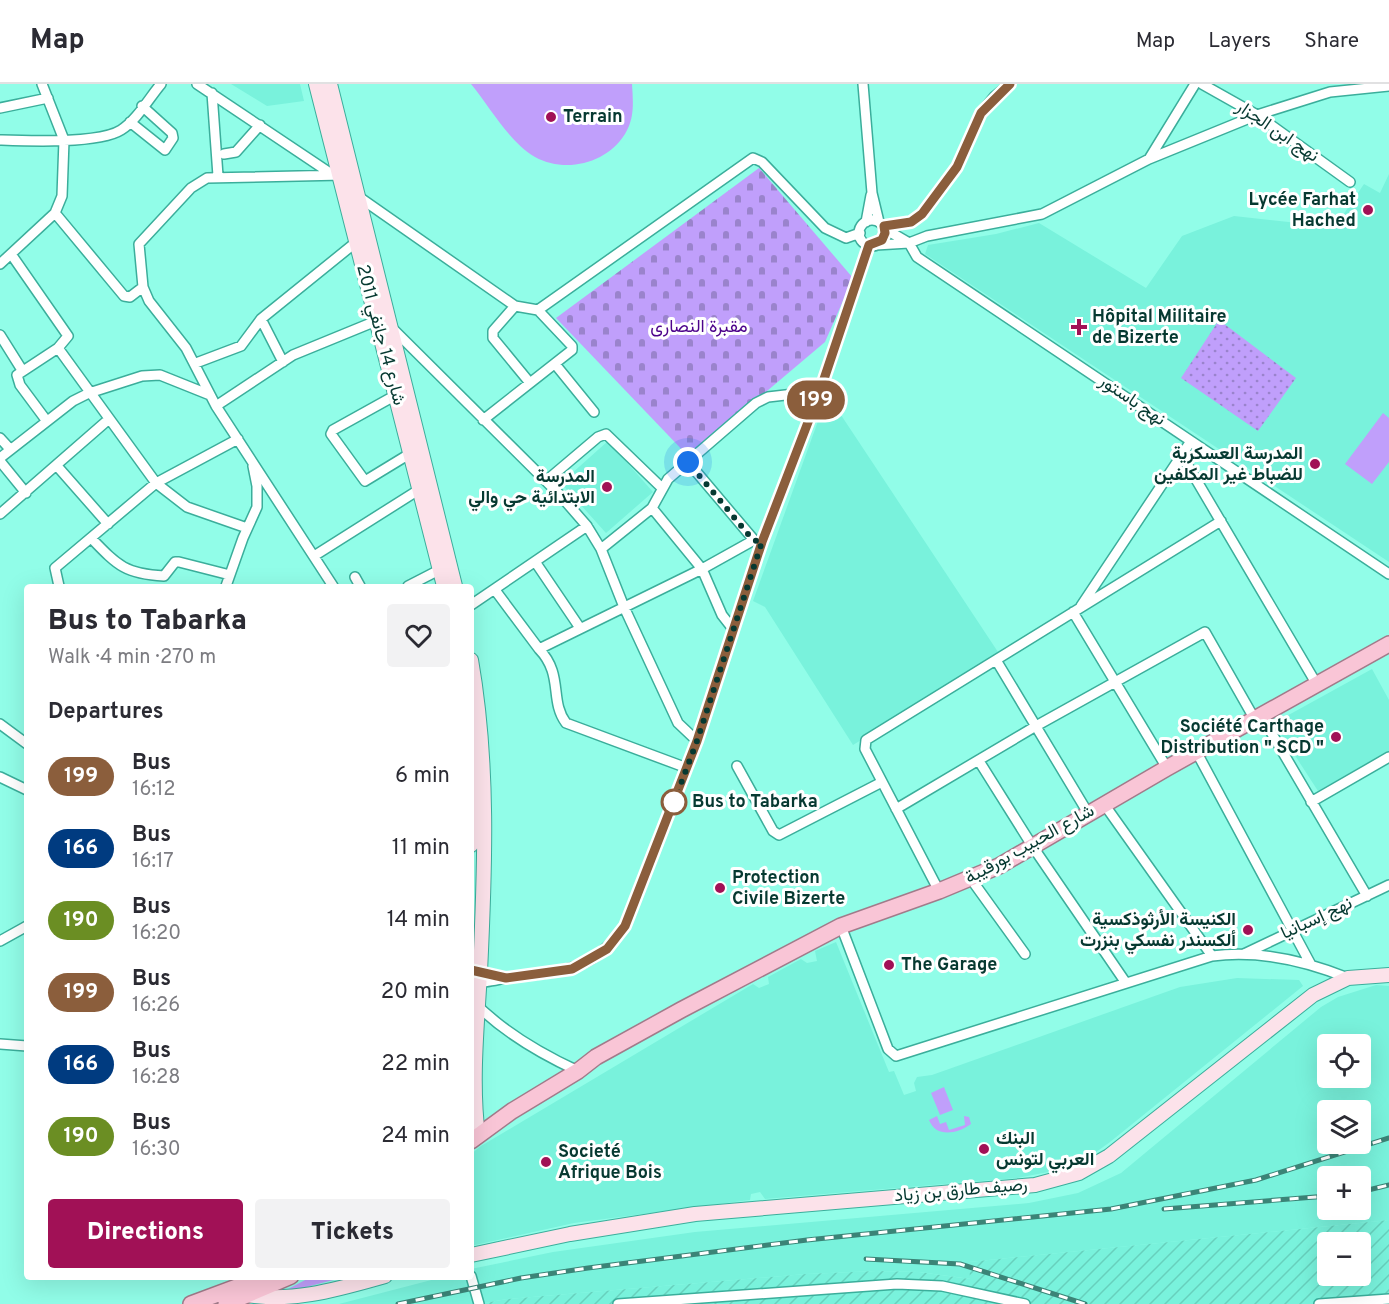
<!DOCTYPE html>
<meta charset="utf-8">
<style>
body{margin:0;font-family:Overpass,Vazirmatn,sans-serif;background:#f2f2f3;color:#2b2b33;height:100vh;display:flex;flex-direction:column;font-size:22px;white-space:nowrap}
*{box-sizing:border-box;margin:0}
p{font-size:20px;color:#7c7c81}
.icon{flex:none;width:33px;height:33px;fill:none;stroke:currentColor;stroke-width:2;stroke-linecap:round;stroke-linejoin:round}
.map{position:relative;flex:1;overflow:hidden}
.details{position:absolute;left:24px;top:500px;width:450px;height:696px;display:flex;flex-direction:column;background:#fff;border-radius:6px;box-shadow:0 6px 24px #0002}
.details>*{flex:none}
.badge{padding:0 12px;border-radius:20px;font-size:21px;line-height:39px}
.fabs{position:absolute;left:1317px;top:950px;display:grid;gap:12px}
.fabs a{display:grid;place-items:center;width:54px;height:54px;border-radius:6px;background:#fff;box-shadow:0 6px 24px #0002;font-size:30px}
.you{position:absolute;width:30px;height:30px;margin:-15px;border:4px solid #fff;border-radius:50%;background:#1a73e8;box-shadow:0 0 0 9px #1a73e833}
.map>.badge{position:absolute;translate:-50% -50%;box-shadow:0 0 0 3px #fff}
h2{padding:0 24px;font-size:22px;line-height:54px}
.round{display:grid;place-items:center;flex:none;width:63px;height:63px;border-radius:6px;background:#f2f2f3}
.headline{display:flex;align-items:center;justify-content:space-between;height:102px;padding:0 24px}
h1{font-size:28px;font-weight:800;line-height:45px}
.button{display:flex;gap:12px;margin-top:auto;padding:12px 24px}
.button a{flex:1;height:69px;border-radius:6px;background:#a11156;color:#fff;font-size:24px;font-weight:800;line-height:69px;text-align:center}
.button a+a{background:#f2f2f3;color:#2b2b33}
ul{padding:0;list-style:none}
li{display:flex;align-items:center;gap:18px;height:72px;padding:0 24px}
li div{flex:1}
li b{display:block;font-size:22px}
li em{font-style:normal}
li .badge{min-width:66px;font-weight:700;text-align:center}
header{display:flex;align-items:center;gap:36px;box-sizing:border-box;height:84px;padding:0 30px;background:#fff;border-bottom:2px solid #e1e1e2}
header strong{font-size:28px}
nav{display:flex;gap:33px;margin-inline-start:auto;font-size:21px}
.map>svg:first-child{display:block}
.built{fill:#79f2dc;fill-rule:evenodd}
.industrial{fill:url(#industrial-furrows);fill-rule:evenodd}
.grass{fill:#c09ffb}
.cemetery{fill:url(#cemetery-stones)}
.garden{fill:url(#garden-dots)}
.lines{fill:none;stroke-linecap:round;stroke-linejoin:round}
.street-casing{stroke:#3bae9b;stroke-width:12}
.secondary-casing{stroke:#3bae9b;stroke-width:16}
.primary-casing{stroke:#a17b8a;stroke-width:18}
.street{stroke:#fff;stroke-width:9}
.secondary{stroke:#fce2ea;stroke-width:14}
.primary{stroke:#f9c5d6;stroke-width:15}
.rail-casing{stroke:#3b8477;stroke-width:5}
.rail{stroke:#fff;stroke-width:3;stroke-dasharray:9;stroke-linecap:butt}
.line-casing{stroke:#fff;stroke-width:14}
.line{stroke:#8b5e3c;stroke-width:9}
.walk{stroke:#063931;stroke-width:6;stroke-dasharray:0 10.8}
.poi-dot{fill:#a11156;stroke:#fff;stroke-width:2}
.stop-dot{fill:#fff;stroke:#8b5e3c;stroke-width:3}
.labels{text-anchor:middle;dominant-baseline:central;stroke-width:6;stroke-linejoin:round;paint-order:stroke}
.poi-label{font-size:18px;font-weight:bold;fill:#063931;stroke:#fff;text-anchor:start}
.street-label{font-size:18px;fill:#063931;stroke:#fff}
.park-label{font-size:18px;fill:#4d048b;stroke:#fff}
.stop-label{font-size:18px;font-weight:bold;fill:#063931;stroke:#fff;text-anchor:start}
</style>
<header>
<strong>Map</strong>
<nav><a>Map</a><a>Layers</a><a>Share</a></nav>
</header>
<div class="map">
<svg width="1389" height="1220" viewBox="0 0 1389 1220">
<defs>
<pattern id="industrial-furrows" width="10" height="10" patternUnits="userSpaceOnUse" patternTransform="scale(1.5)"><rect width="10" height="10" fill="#79f2dc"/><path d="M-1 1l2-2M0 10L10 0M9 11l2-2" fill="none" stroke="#67d0bd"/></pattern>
<pattern id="cemetery-stones" width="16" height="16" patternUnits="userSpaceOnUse" patternTransform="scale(1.5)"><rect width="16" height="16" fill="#c09ffb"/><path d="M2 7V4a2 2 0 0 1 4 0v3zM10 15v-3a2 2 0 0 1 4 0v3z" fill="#9a83cc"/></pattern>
<pattern id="garden-dots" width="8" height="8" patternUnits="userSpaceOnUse" patternTransform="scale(1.5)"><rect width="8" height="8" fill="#c09ffb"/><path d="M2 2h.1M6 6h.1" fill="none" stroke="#9a83cc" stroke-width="1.8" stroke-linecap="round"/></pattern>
</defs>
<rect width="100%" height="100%" fill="#91fde8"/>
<path class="built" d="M231,0h69l4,17 -37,5z
M1389,90v388l-464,-308 3,-9 68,-11 43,-11 107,65 36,-52 52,-20 101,11 29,-43 16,9z
M822,326l17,2 161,243 -147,90 -88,-138 -12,-6z
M608,357l45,51 -47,41 -45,-50z
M1372,585l17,31v51l-71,40 -44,-68z
M836,858l53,130 5,-1 10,24 12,-4 -2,-8 3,-6 15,-2 248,-88 57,-9 62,2 4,6 -193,156 -18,13 -38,16 -37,7 -252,21 -5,-7 -9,2 -1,6 -176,23 -103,23v-92l10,-8 272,-162 6,4 10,-4 -1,-7 33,-18 6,4 10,-2 -2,-10z
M1376,901l13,1v234l-420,42 2,17 -52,-7 -43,-1 -70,3 -299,25 -28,5h-140l104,-27 28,-1v-7l82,-17 142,-20 334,-29 49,-10 43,-20 200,-166 17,-10zM1328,960h32v33h-32zM1328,1026h32v33h-32zM1328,1092h32v33h-32z"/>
<path class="industrial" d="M1389,1136v84h-910l28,-5 299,-25 70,-3 43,1 51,7 -1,-17zM1328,1158h32v33h-32z"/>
<path class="grass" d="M471,0h161c1,17 3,34 -7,50 -18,29 -59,40 -90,23 -26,-15 -45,-50 -64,-73z
M1383,329l6,5v44l-17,22 -27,-20z
M944,1003l9,23 -13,5 -9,-22z
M937,1032l3,8 6,-2 3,8 16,-5 -1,-9 5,1 2,7c-14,10 -35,14 -42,-4z
M311,1193h34l-58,15 -1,-2z"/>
<path class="cemetery" d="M759,84l94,110 -28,64 -136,115 -133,-139z"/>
<path class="garden" d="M1219,236l77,58 -38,53 -77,-53z"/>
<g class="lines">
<defs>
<path id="street" d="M197,0l136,91
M863,0l9,109 7,29
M1202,0l55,31 93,67
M212,9l6,83
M0,24l48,-10
M130,38l35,28 8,-12 -1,-5 -30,-27
M0,56c27,1 99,4 121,-10 16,-10 28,-32 40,-46
M224,70l12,-2 24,-27
M1149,75l46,-75
M359,113l156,109 23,4 215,-152 9,4 63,66 21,10 14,-5
M55,129l69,83 6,1 13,-10
M859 149a13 13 0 1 1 26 0a13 13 0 1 1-26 0Z
M866,138l5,-27
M883,142l28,-4 11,-8 35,-47 24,-54 13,-16 16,-13
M885,145l24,14 8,14 472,317
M876,161l33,-2 18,-7 115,-22 107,-55 108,-44 73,-23 59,-6
M11,170l57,82 -10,12 -41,27 3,10 26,35
M0,180l55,-51 7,-17 2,-56 -22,-56
M515,222l-22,25v7l37,45
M261,235l22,43
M391,243l169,168 27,31 14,23 23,58 54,116 19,18
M0,251l22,35
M58,264l98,135 31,24 60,21
M196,279l45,-17 20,-27 99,-80
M555,280l39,48
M396,311l-63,35 -2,4 34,47 46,-28
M216,322l77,-51 83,-34
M483,336l89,-70v-4l-34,-36
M0,354l10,11
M1181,370l135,229
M0,374l73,-57 16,-8 53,-17 18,-1 50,20
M0,377l26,32
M688,378l66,78
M57,382l51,58
M546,397l52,-44 8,-3 56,54
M652,424l50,61 20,46 11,14
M0,430l109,-95
M92,455c26,27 34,35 72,37l11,-14h4l51,13
M601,465l51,-41 16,-29 88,-76 12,-6 52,-6
M314,472l106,-67
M536,479l44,65
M355,493l5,9
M59,502l-4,-18 101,-85 82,-44
M226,502l17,-48 14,-31v-21l-4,-20
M333,502l-117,-180 -30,-58 -37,-47 -6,-14 -4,-43 52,-56 16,-10 136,-3
M408,502l35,-18
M495,506l44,59 163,-80 52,-29 8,2
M471,521l116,-79
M1081,522l110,-165
M1073,528l94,156
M539,565c25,26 10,51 27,74l121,45
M996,576l92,153
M1261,631l106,181
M0,640l27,20
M1196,667l114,212
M979,677l54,86 93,136
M737,682l36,65 6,4 103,-53
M0,693l27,13
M1311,718l78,-45
M1104,720l108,152
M896,725l140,-83 169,-94 49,86
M971,795l54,75
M939,807l-74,-142 1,-9 355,-219
M841,842l47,123 8,7 316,-100c46,-6 94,5 136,22
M0,857l27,-15
M1244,870l145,-69
M471,886l35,8
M471,897c15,3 26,-2 41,-4 50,-5 83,-7 113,-51l72,-185 65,-199 58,-151 49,-146
M471,915c30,32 68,54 107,72
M0,960l27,2
M471,1192l8,28
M618,1220l279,-20 45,2 83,18
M1319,1220l70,-5"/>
<path id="secondary" d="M316,0l128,502
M330,0l125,502
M471,576c18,103 14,208 9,312 -3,54 -9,111 -2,164
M471,651v110
M471,1171l99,-21 125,-20 340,-29 44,-12 30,-17 204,-161 35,-17 41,-3
M242,1210c48,10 97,-5 143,-18"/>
<path id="primary" d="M471,1057l41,-30 66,-40 18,-14 85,-47 160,-84 98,-35 60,-25 168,-98 222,-124
M191,1220l75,-28
M226,1220l65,-28"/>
</defs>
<use href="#street" class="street-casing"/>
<use href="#secondary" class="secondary-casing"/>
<use href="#primary" class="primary-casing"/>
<use href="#street" class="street"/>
<use href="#secondary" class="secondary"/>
<use href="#primary" class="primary"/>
<defs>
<path id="rail" d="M1360,1108l29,-7
M1164,1125l164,-13
M866,1175l94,5 125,40
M398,1220l123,-26 67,-10 219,-28 304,-31 145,-29 133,-42"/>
</defs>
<use href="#rail" class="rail-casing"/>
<use href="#rail" class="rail"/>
</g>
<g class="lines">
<defs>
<path id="line" d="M471,886l35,8 66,-9 35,-20 18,-23 72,-185 65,-199 58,-151 49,-146 13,-5 3,-7 -1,-7 27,-4 11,-8 35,-47 24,-54 29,-29"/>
</defs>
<use href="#line" class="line-casing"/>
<use href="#line" class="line"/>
<path class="walk" d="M674,718l23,-61 65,-199 -9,-2 -65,-78"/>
</g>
<g class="poi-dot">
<circle cx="551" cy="33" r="6"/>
<circle cx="1368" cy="126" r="6"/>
<path d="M1076 234h6v6h6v6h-6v6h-6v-6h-6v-6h6z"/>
<circle cx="1315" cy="380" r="6"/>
<circle cx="607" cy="403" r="6"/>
<circle cx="1336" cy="653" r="6"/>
<circle cx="720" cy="804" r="6"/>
<circle cx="1248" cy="846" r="6"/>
<circle cx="889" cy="881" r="6"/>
<circle cx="984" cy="1065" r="6"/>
<circle cx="546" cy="1078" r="6"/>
</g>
<circle class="stop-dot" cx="674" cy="718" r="12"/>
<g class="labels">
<g class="poi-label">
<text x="563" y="33">Terrain</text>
<text x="1356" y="116" text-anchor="end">Lycée Farhat<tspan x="1356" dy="21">Hached</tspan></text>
<text x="1092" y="233">Hôpital Militaire<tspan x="1092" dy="21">de Bizerte</tspan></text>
<text x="1303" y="370" text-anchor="end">المدرسة العسكرية<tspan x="1303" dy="21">للضباط غير المكلفين</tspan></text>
<text x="595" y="393" text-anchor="end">المدرسة<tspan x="595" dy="21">الابتدائية حي والي</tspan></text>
<text x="1324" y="643" text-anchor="end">Société Carthage<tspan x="1324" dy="21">Distribution " SCD "</tspan></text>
<text x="732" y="794">Protection<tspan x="732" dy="21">Civile Bizerte</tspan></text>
<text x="1236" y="836" text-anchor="end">الكنيسة الأرثوذكسية<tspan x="1236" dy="21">ألكسندر نفسكي بنزرت</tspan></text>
<text x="901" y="881">The Garage</text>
<text x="996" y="1055">البنك<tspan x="996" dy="21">العربي لتونس</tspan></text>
<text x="558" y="1068">Societé<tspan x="558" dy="21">Afrique Bois</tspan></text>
</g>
<g class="street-label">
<text transform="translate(1277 48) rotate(34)">نهج ابن الجزار</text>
<text transform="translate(380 251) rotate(75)">شارع 14 جانفي 2011</text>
<text transform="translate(1132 317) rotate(34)">نهج باستور</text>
<text transform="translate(1030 761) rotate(-29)">شارع الحبيب بورقيبة</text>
<text transform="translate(1317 835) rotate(-25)">نهج إسبانيا</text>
<text transform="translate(961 1107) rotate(-5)">رصيف طارق بن زياد</text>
</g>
<g class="park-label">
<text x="699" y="243">مقبرة النصارى</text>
</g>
<g class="stop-label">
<text x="692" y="718">Bus to Tabarka</text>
</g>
</g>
</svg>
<div class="fabs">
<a><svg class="icon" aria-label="locate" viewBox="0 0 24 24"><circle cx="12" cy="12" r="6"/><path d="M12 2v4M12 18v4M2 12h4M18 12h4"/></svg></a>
<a><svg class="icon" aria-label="layers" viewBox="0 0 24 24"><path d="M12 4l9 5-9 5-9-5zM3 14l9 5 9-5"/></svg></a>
<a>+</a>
<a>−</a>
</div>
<div class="you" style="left:688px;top:378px"></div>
<b class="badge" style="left:816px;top:316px;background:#8b5e3c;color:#fff">199</b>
<section class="details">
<div class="headline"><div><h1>Bus to Tabarka</h1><p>Walk · 4 min · 270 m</p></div><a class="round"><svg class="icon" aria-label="heart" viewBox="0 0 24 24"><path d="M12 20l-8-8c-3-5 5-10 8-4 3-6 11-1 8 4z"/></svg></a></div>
<h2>Departures</h2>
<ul>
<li><span class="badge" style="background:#8b5e3c;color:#fff">199</span><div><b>Bus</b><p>16:12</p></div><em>6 min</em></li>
<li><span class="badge" style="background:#003b80;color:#fff">166</span><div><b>Bus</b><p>16:17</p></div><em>11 min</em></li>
<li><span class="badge" style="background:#6b8e23;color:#fff">190</span><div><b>Bus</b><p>16:20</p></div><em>14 min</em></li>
<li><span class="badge" style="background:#8b5e3c;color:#fff">199</span><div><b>Bus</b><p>16:26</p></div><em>20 min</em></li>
<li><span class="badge" style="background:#003b80;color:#fff">166</span><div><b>Bus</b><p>16:28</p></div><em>22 min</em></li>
<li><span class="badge" style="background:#6b8e23;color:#fff">190</span><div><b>Bus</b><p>16:30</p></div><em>24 min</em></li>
</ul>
<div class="button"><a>Directions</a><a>Tickets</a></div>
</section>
</div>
